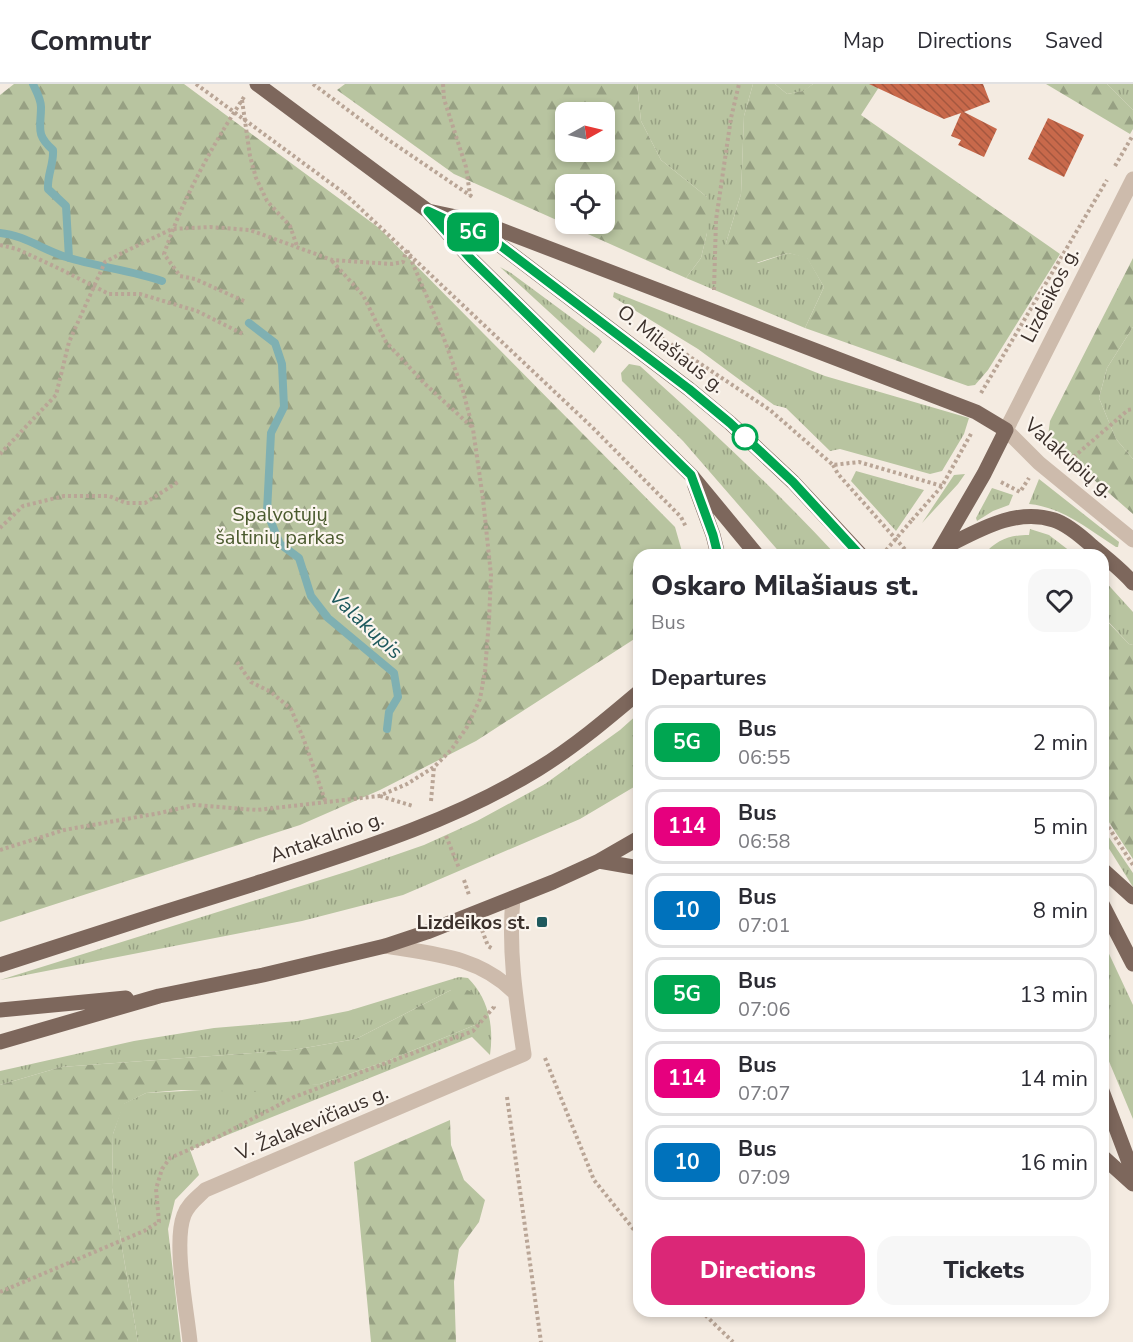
<!DOCTYPE html>
<meta charset="utf-8">
<style>
body{margin:0;font-family:"Nunito Sans",sans-serif;background:#f7f7f7;color:#2b2b33;height:100vh;display:flex;flex-direction:column;font-size:22px;white-space:nowrap}
*{box-sizing:border-box;margin:0}
p{font-size:20px;color:#7c7c81}
.icon{flex:none;width:33px;height:33px;fill:none;stroke:currentColor;stroke-width:2;stroke-linecap:round;stroke-linejoin:round}
.map{position:relative;flex:1;overflow:hidden}
.panel{position:absolute;left:633px;top:465px;width:476px;height:768px;display:flex;flex-direction:column;background:#fff;border-radius:18px;box-shadow:0 3px 9px #0003}
.panel>*{flex:none}
.badge{padding:0 12px;border-radius:9px;font-size:21px;line-height:39px}
.needle{width:39px;rotate:82deg}
.controls{position:absolute;left:555px;top:18px;display:grid;gap:12px}
.controls a{display:grid;place-items:center;width:60px;height:60px;border-radius:12px;background:#fff;box-shadow:0 3px 9px #0003;font-size:30px}
.map>.badge{position:absolute;translate:-50% -50%;box-shadow:0 0 0 3px #fff}
h2{padding:0 18px;font-size:22px;line-height:54px}
.round{display:grid;place-items:center;flex:none;width:63px;height:63px;border-radius:18px;background:#f7f7f7}
.overview{display:flex;align-items:center;justify-content:space-between;height:102px;padding:0 18px}
h1{font-size:28px;font-weight:800;line-height:45px}
.button{display:flex;gap:12px;margin-top:auto;padding:12px 18px}
.button a{flex:1;height:69px;border-radius:18px;background:#db2777;color:#fff;font-size:24px;font-weight:800;line-height:69px;text-align:center}
.button a+a{background:#f7f7f7;color:#2b2b33}
ul{padding:0;list-style:none}
li{display:flex;align-items:center;gap:18px;height:75px;margin:0 12px 9px;padding:0 6px;border:3px solid #e1e1e2;border-radius:18px}
li div{flex:1}
li b{display:block;font-size:22px}
li em{font-style:normal}
li .badge{min-width:66px;font-weight:700;text-align:center}
header{display:flex;align-items:center;gap:36px;box-sizing:border-box;height:84px;padding:0 30px;background:#fff;border-bottom:2px solid #e1e1e2}
header strong{font-size:28px}
nav{display:flex;gap:33px;margin-inline-start:auto;font-size:21px}
.map>svg:first-child{display:block}
.grass{fill:url(#grass-tufts)}
.forest{fill:url(#forest-firs);fill-rule:evenodd}
.lines{fill:none;stroke-linecap:round;stroke-linejoin:round}
.stream{stroke:#7fb0b2;stroke-width:8}
.building{fill:url(#building-back-hatch)}
.path{stroke:#b9a596;stroke-width:4;stroke-dasharray:3 3;stroke-linecap:butt}
.street{stroke:#cdbbac;stroke-width:15}
.primary{stroke:#7d675c;stroke-width:15}
.path-bridge{stroke:#b9a596;stroke-width:4;stroke-dasharray:3 3;stroke-linecap:butt}
.line-casing{stroke:#fff;stroke-width:14}
.line{stroke:#00a651;stroke-width:9}
.stop-dot{fill:#fff;stroke:#00a651;stroke-width:3}
.poi-dot{fill:#1f5a5e;stroke:#fbf5ee;stroke-width:2}
.labels{text-anchor:middle;dominant-baseline:central;stroke-width:4.5;stroke-linejoin:round;paint-order:stroke}
.street-label{font-size:20px;fill:#3b302b;stroke:#fbf5ee}
.park-label{font-size:20px;fill:#4a5a2e;stroke:#fbf5ee}
.poi-label{font-size:20px;font-weight:bold;fill:#3b302b;stroke:#fbf5ee;text-anchor:end}
.water-label{font-size:21px;font-style:italic;fill:#1f5a5e;stroke:#fbf5ee}
</style>
<header>
<strong>Commutr</strong>
<nav><a>Map</a><a>Directions</a><a>Saved</a></nav>
</header>
<div class="map">
<svg width="1133" height="1258" viewBox="0 0 1133 1258">
<defs>
<pattern id="grass-tufts" width="24" height="20" patternUnits="userSpaceOnUse" patternTransform="scale(1.5)"><rect width="24" height="20" fill="#b8c4a0"/><path d="M3 7l-1-3M5 7V3M7 7l1-3M15 17l-1-3M17 17v-4M19 17l1-3" fill="none" stroke="#97a083"/></pattern>
<pattern id="forest-firs" width="22" height="20" patternUnits="userSpaceOnUse" patternTransform="scale(1.5)"><rect width="22" height="20" fill="#b8c4a0"/><path d="M5 1l3.5 6h-7zM16 11l3.5 6h-7z" fill="#97a083"/></pattern>
<pattern id="building-back-hatch" width="6" height="6" patternUnits="userSpaceOnUse" patternTransform="scale(1.5)"><rect width="6" height="6" fill="#c8694b"/><path d="M-1 5l2 2M0 0l6 6M5-1l2 2" fill="none" stroke="#a4573f"/></pattern>
</defs>
<rect width="100%" height="100%" fill="#f4ebe1"/>
<path class="grass" d="M637,0h116l-9,32 -3,78 -15,49 32,20 30,-10 19,4 17,30 -19,41 -119,-50 15,-20 6,-25v-36l-46,-37 -20,-39z
M775,0h38l-9,7 -17,3z
M1107,0h26v26z
M500,183l11,6 88,65 3,4 -8,11z
M614,208l211,84 144,42 -5,16 -22,37 -12,3 -90,-25 -10,2 -44,-43 -12,-3 -76,-56 -85,-52z
M1133,243v132l-17,-20 -17,-41 8,-30z
M629,280l11,2c68,61 134,122 196,189h-54l-99,-114 -61,-60 -1,-8z
M856,387l68,19 -28,41 -45,-50z
M965,390l-7,10 -36,39 32,-48z
M1039,395l80,63 -1,5h-2c-28,-18 -54,-40 -87,-43z
M992,404l21,7 -4,10 -16,6 -16,10 -1,-3z
M1030,445l19,6 26,20h-92c14,-15 26,-20 46,-20z
M1102,494l31,34v33l-4,-1 -26,-28z
M639,629v71l-59,35 -177,76 -101,26 -302,59 352,-110 72,-25 53,-24 68,-37 75,-54z
M1102,743l31,46v14l-30,-48z
M1103,857l30,64v114l-30,-72z
M459,893l9,1c21,21 26,49 22,77l-18,-18 -282,113 9,25 -24,25 -7,29 13,113h-43l-26,-154 1,-54 10,-30 23,-11 174,-9 67,-23 88,-36 -24,-35 -95,49 -63,11 -232,17 -61,18v-14l134,-30 80,-13 83,-7 51,-10z"/>
<path class="forest" d="M14,0h170l195,144 296,299 8,28h-44v81l-163,105 -96,49 -80,35 -300,97v-827z
M345,0h292l4,37 20,39 46,37v36l-6,25 -15,20 -232,-104 -117,-84zM566,28h38v40h-38zM566,100h38v40h-38z
M753,0h22l12,10 16,-3 10,-7h68l-20,31 199,139 -72,116 -13,15 -7,1 -163,-58 19,-41 -17,-29 -19,-5 -45,14 -17,-24 15,-49 3,-78z
M1046,0h61l26,26v19l-3,5z
M1133,174v69l-26,41 -8,30 17,41 17,20v55l-79,-69 -6,-9 2,-15z
M1102,532l27,28 4,1v214l-30,-46z
M451,906c5,0 12,-1 16,0 15,5 13,23 8,35l-88,36 -67,23 -66,8 -73,-2 -35,3 -22,11 -11,30 -1,54 26,154h-138v-257l61,-18 232,-17 63,-11z
M450,1036l1,25 13,35 21,20 -6,22 -20,27 -5,33 2,60h-85l-17,-180z"/>
<g class="lines">
<path class="stream" d="M33,0c3,7 8,15 8,23 0,21 -6,27 12,43 1,14 -6,25 -5,39l18,17 3,52
M0,149c24,2 43,17 66,24 31,10 64,13 96,24
M249,239l26,20 7,21 2,43 -13,26 -4,79 13,32 19,14 12,38 17,22 66,55 4,24 -9,15 -2,17"/>
</g>
<path class="building" d="M869,0h114l7,18 -26,10 33,17 -13,28 -26,-12 3,-5 -10,-4 10,-23 -17,6z
M1048,34l36,17 -20,42 -36,-18z"/>
<g class="lines">
<path class="path" d="M313,0l71,53 90,61
M443,0l1,15 22,68 4,28
M244,13c-32,49 -61,101 -80,157l16,22 15,3 51,23
M242,16l8,56 6,22 11,23 23,25 7,20
M1115,82l18,-31
M344,109l248,234 89,90 5,10
M0,161l17,4 43,20 49,25h31l57,17 48,24
M332,177l31,34 23,47 39,42 48,44
M714,206l2,-70 15,-102 8,-34
M651,247l119,79 63,55 26,-3 83,24
M981,309l126,-213
M0,370l56,-59 13,-53 36,-80 19,-10 48,-23 38,-2 40,3 82,30 60,4 11,-2 3,-11
M1069,377l59,-51 5,-1
M833,381l5,9 72,81
M1001,398l19,10 9,-14
M912,436l30,-34 30,-54
M0,444l23,-22 41,-10h45l17,7h19l33,-21
M237,578l14,20 20,10 20,17 13,31 22,63
M380,712l33,10
M431,717l3,-34
M1102,733l31,48
M446,752l13,32
M0,766l64,-20 96,-17 34,-8 63,5 122,-14 28,-12 27,-17 17,-17 16,-23 13,-28 5,-28 4,-51 2,-45 -8,-76 -10,-70 -10,-38 -24,-66 -32,-75
M464,796l5,15
M482,846l6,16 5,3
M636,920l3,-1
M545,974l49,122 45,56
M507,1013l34,245
M159,1138l-3,-33 6,-20 8,-11 48,-21 76,-40 179,-66 21,-24v-3
M0,1208l144,-61 16,-10
M701,1227l32,31"/>
<path class="street" d="M1133,95l-127,251 33,33 94,77
M385,862c48,8 93,10 129,46
M190,1258c-3,-31 -17,-99 -6,-127 4,-11 13,-17 21,-25l319,-136c-8,-53 -16,-103 -11,-156"/>
<path class="primary" d="M257,0l171,127 43,48 220,216 66,80
M428,127l52,11 496,190 30,18 -22,44 -47,81
M453,138l44,21 192,146 41,34 63,59 68,73
M695,402l18,49 5,20
M941,465c35,-17 73,-42 113,-29 13,4 28,17 38,26 14,12 29,23 41,37
M599,777l40,7
M1102,785l31,28
M1102,820l31,60
M0,881c87,-28 173,-56 260,-83 96,-31 192,-60 278,-113 36,-22 69,-50 101,-77
M0,926l126,-12
M0,958l159,-46 104,-21 122,-29 42,-14 126,-50 46,-21 40,-23
M1102,1007l31,82
M1102,1072l31,28"/>
<path class="path-bridge" d="M196,0l148,109
M882,471l30,-35"/>
</g>
<g class="lines">
<defs>
<path id="line" d="M718,471l-5,-20 -22,-60 -220,-216 -43,-48 69,32 192,146 41,34 63,59 67,73"/>
</defs>
<use href="#line" class="line-casing"/>
<use href="#line" class="line"/>
</g>
<circle class="stop-dot" cx="745" cy="353" r="12"/>
<rect class="poi-dot" x="536" y="832" width="12" height="12" rx="3"/>
<g class="labels">
<g class="street-label">
<text transform="translate(1050 211) rotate(-63)">Lizdeikos g.</text>
<text transform="translate(671 265) rotate(38)">O. Milašiaus g.</text>
<text transform="translate(1069 374) rotate(41)">Valakupių g.</text>
<text transform="translate(327 753) rotate(-19)">Antakalnio g.</text>
<text transform="translate(312 1039) rotate(-23)">V. Žalakevičiaus g.</text>
</g>
<g class="park-label">
<text x="280" y="430">Spalvotųjų<tspan x="280" dy="23">šaltinių parkas</tspan></text>
</g>
<g class="poi-label">
<text x="530" y="838">Lizdeikos st.</text>
</g>
<g class="water-label">
<text transform="translate(366 540) rotate(43)">Valakupis</text>
</g>
</g>
</svg>
<div class="controls">
<a><svg class="needle" viewBox="-14 -14 28 28"><path d="M0-13l5 13h-10z" fill="#e53935"/><path d="M0 13l5-13h-10z" fill="#7c7c81"/></svg></a>
<a><svg class="icon" aria-label="locate" viewBox="0 0 24 24"><circle cx="12" cy="12" r="6"/><path d="M12 2v4M12 18v4M2 12h4M18 12h4"/></svg></a>
</div>
<b class="badge" style="left:473px;top:148px;background:#00a651;color:#fff">5G</b>
<section class="panel">
<div class="overview"><div><h1>Oskaro Milašiaus st.</h1><p>Bus</p></div><a class="round"><svg class="icon" aria-label="heart" viewBox="0 0 24 24"><path d="M12 20l-8-8c-3-5 5-10 8-4 3-6 11-1 8 4z"/></svg></a></div>
<h2>Departures</h2>
<ul>
<li><span class="badge" style="background:#00a651;color:#fff">5G</span><div><b>Bus</b><p>06:55</p></div><em>2 min</em></li>
<li><span class="badge" style="background:#e6007e;color:#fff">114</span><div><b>Bus</b><p>06:58</p></div><em>5 min</em></li>
<li><span class="badge" style="background:#0072bc;color:#fff">10</span><div><b>Bus</b><p>07:01</p></div><em>8 min</em></li>
<li><span class="badge" style="background:#00a651;color:#fff">5G</span><div><b>Bus</b><p>07:06</p></div><em>13 min</em></li>
<li><span class="badge" style="background:#e6007e;color:#fff">114</span><div><b>Bus</b><p>07:07</p></div><em>14 min</em></li>
<li><span class="badge" style="background:#0072bc;color:#fff">10</span><div><b>Bus</b><p>07:09</p></div><em>16 min</em></li>
</ul>
<div class="button"><a>Directions</a><a>Tickets</a></div>
</section>
</div>
